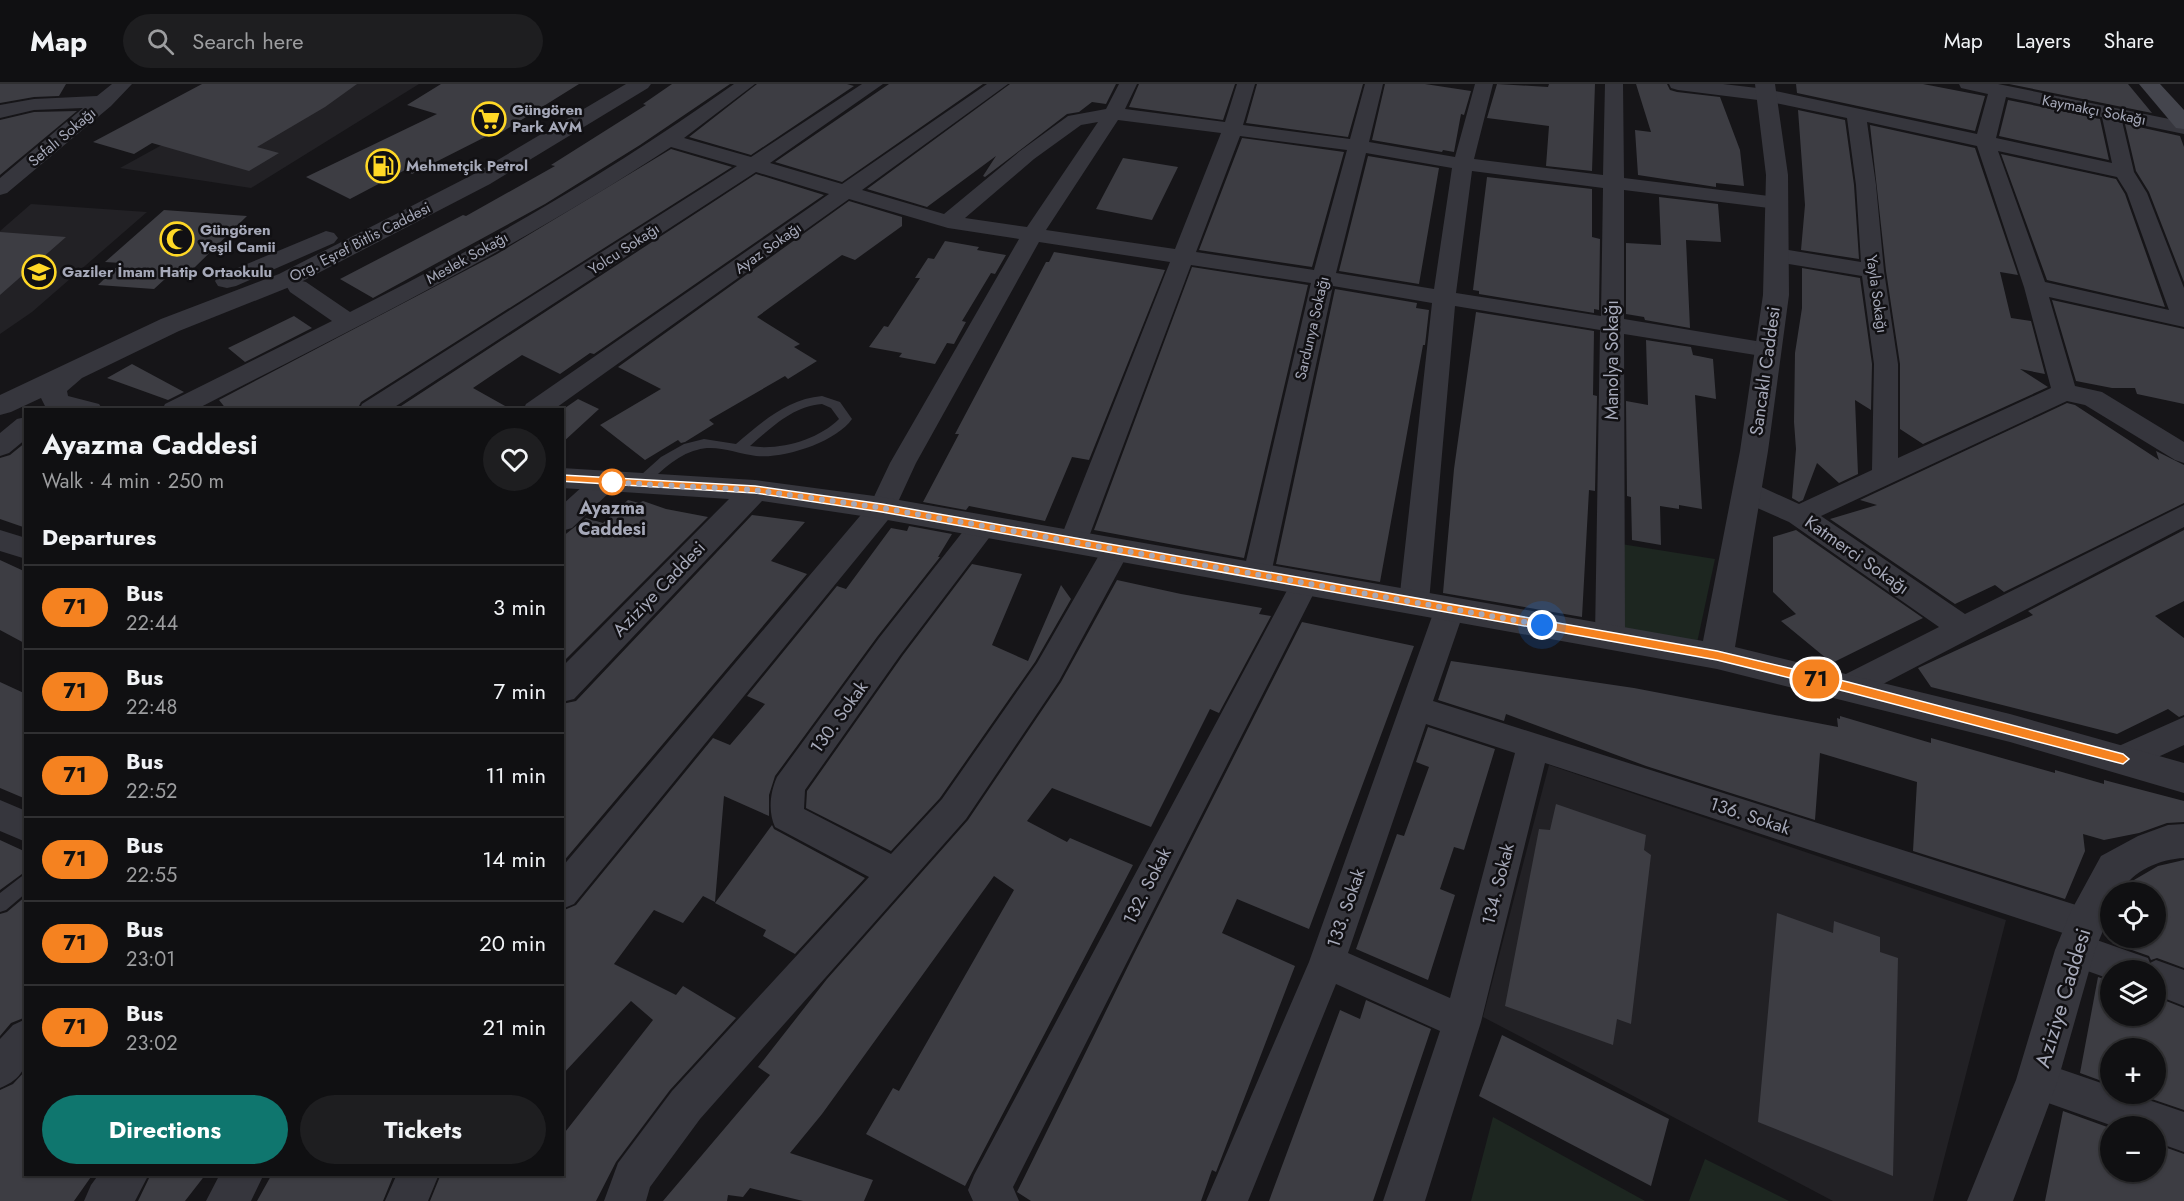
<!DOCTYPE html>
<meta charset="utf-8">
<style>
body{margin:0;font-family:Jost,sans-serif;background:#1e1e20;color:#f1f3f6;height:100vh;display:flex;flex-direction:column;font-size:22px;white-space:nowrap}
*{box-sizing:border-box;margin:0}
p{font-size:20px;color:#9c9d9f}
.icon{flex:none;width:33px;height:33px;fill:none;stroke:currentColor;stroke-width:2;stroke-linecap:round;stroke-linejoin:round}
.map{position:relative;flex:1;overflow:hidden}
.sheet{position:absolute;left:24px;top:324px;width:540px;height:768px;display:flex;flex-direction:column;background:#101012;border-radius:0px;box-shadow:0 2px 4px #0004,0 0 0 2px #303032}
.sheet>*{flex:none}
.badge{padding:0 12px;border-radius:20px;font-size:21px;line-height:39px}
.controls{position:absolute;left:2100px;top:798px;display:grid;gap:12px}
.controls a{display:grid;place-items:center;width:66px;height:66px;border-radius:50%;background:#101012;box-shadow:0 2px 4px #0004,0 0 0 2px #303032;font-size:30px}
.you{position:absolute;width:30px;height:30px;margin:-15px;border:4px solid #fff;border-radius:50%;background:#1a73e8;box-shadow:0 0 0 9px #1a73e833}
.map>.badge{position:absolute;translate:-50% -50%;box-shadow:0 0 0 3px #fff}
h2{padding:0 18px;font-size:22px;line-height:54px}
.round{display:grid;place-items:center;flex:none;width:63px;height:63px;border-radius:32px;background:#1e1e20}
.overview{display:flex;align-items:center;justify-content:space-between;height:102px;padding:0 18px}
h1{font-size:28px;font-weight:700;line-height:45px}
.primary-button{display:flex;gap:12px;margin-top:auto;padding:12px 18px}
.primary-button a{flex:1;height:69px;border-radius:36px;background:#0f766e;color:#fff;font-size:24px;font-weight:700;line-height:69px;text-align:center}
.primary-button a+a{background:#1e1e20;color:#f1f3f6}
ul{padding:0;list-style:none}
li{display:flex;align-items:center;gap:18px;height:84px;padding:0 18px;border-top:2px solid #303032}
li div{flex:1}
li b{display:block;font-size:22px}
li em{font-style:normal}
li .badge{min-width:66px;font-weight:700;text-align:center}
header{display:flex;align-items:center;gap:36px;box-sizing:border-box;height:84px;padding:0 30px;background:#101012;border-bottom:2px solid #303032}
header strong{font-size:28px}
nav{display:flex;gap:33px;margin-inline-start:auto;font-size:21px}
.search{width:420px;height:54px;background:#1e1e20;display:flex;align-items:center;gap:15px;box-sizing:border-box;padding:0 21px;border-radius:33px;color:#9c9d9f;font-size:22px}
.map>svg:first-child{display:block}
.built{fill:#222125}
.green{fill:#1d2620}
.building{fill:#3d3d43}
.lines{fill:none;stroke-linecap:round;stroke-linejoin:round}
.service{fill:#36363d;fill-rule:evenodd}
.minor{fill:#36363d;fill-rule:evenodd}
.tertiary{fill:#36363d;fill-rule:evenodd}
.secondary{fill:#44454d;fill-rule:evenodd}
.line{fill:#f58220;stroke:#fff;stroke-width:1.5}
.walk{stroke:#a6a9b9;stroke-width:6;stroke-dasharray:0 10.8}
.stop-dot{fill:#fff;stroke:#f58220;stroke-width:3}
.labels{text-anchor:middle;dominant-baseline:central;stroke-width:5;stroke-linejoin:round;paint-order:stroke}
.far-poi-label{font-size:15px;font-weight:bold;fill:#a6a9b9;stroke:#111013;text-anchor:start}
.far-street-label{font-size:15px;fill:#a6a9b9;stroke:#111013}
.street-label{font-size:18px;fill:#a6a9b9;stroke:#111013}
.stop-label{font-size:18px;font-weight:bold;fill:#a6a9b9;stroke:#111013}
.near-street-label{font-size:21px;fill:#a6a9b9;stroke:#111013}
</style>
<header>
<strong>Map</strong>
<div class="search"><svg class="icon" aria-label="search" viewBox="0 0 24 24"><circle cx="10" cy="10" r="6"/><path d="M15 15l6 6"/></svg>Search here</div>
<nav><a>Map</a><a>Layers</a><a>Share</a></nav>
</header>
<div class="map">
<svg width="2184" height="1117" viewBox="0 0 2184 1117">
<rect width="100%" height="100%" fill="#161518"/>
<path class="built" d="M273,0h146l-168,104 -131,-20z
M31,120l116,8 -115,100 -32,22v-103z
M1549,681l457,155 -73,281h-100l-350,-184z"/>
<path class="green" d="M1621,460l94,15 -18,84 -77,-12z
M1493,1033l152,84h-174z
M1705,1075l84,42h-100z"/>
<path class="building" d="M0,0h66l-7,12 -25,1 -34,6z
M202,0h155l-32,23 -68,40 22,6 -30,18 -97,-28 -18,11 -41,-12z
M441,0h138l-77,48 -5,-1 -85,43 -7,-4 -55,29 -44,-22 131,-63 -30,-9z
M672,0h58l-90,61 -95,59 -172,94 -33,-19 123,-64 3,1 89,-50 -4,-1 95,-60 -3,-1z
M757,0h90l7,2 -103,69 -62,-18z
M889,0h94l-141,98 -67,-20z
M1010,0h106l-10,20 -14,-2 -13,10 -12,2 -82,63 -2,-1 13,-20 -69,51 -60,-18z
M1139,0h96l-12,36 -94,-13z
M1257,0h106l-15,53 -102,-14z
M1385,0h40l46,7 -7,24 -3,-1 -7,38 -11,-2 -1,2 -70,-12z
M1497,0l51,3 1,-3h46l-3,87 -46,-5 3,-40 -62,-8z
M1636,0h31l3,6 7,2 43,5 20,53 4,36 -28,-3v4l-78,-12 -3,-45 16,2z
M1796,0h127l62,12 -10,35 -178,-38z
M2009,0h119l24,29z
M2008,16l92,19 9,41 -110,-24z
M1798,26l47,10 9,65 5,74 -58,-9 4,-45z
M77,27l-77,64v-55l34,-8z
M2125,40l55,12 4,11v135l-35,-90 -13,-21z
M1870,41l105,23 43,127 -18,-3 11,46 20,3 14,53 -25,-5 28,18 -125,57 -23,-15v-65l-14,-93z
M1242,54l102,14 -32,115 -113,-17z
M671,65l61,18 -371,235 -4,8h-130l-8,-10 278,-146z
M2001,70l115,25 9,15 40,113 -118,-27z
M1368,72l71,12 -20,116 -80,-13z
M1123,74l55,9 -26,53 -56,-11z
M756,90l68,21 -230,159 -4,-1 -30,21 -38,-19 -49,33 39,22h-117z
M1487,93l105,12v48l8,2 -1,71 -5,-1v4l-115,-19v-3l-6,-1z
M1659,113l59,7 3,38 -35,-2 4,88 -45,-8 -1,-3 -18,-3v-71l35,2z
M849,117l53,16v9l-47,34 -13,-5 -85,62 43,27 -6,3 23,14 -29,18 -3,-3 -76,44 5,4 -29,18 -4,1 -3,-3 -33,20 -45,-35 61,-36 -43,-22z
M164,126l83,6 -54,53 -16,-1 -23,21 -56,-4 23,-22 -16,-1z
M0,148l66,5 -66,58z
M945,157l34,6 -2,3 29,5 -11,19 -4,-1 -29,48 4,1 -12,22 -7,-1 -12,21 -36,-7 3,-4 -33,-6 15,-21 4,1 32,-49h-5l13,-20 6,1z
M1054,168l111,18 -76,190 -17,-3 -27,64 -76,-15 -3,4 -43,-8 36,-68h-4l91,-172h3z
M1192,183l116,18 -64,273 -150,-28z
M1802,184l58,10 12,86 -1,46 -16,-10 3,74 -19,9 -22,-20 -14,37 -4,2 -7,-4 4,-49 -2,-27 1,-69 7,-45z
M1335,205l82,14 -1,5 13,2 -4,35h-2l-43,237 -104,-18z
M2052,216l132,29v75l-47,-10 -2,-6h-23l-36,-7z
M1476,228l118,19 -1,64 4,1 -2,95 -6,-1 -7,127 -139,-24 11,-124z
M294,232l18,12 -67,34 -17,-14z
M1646,256l45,7 2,8 20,4 3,40 -21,-4 7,114 -23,-4v4l-19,-3 1,39 -29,-5 -1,-43 -4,-1 -1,-95 22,4z
M132,280l52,28 -16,8 -61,-22z
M578,315l21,10 -37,34v-33z
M2067,319l8,2 84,55 -3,-9 28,14v38l-180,89 -9,-7 -40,19 -125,-85 47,-14 -17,-5z
M26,358v86l-26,-9v-61l10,-3z
M628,416l11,3 4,-2 23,8 42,8 -146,146v-126l24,-19 17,5z
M752,431l53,7 -34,39 36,13 -245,289v-159l14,-3z
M909,442l43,8 -14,23h2l-63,80 -102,139 -6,19v21l-45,-20 -9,106 -12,-6 -20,27 -29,-13 -40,54 62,31 7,-9 53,32 -66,72 -54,72 -20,39h-166l11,-27h121v-38l91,-116 -22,-19 -69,74v-164l14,-6 137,-167 17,7 35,-41 -18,-8 90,-110 9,3 45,-61 16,3z
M1796,446l127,88 -91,45 -51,-42 15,-7 -23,-22v-55z
M2184,446v71l-29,15 29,22v77l-5,2 -11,-8 -51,25 -186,-47 -13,-19 115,-53 -5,-4z
M0,476l26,12v72l-26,-14z
M972,480l50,10 -30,71 36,16 33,-76 10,14 -36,63 -95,136 -49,53 -85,-43 1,-17 96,-136z
M1117,496l64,14 81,14 -3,6 12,2 -52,97 -9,-4 -59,118 -99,-39 -25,33 40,21 3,-4 63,27 -168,321 -99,-52 27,-46 6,3 115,-201 -20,-14 -172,238 -32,39 83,27 -9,21h-61l-53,-13 -7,9 -15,-2 -1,6h-64l107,-126 -12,-8 69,-88 141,-159 93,-138z
M1302,538l112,24 -105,283 -72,-30 -15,34 73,33 -79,206 -4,-2 -11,31h-170l-14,-9 116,-236z
M1451,577l183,27 204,39 -1,-9 3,1v-3l91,27v-5l124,35v-3l49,14v-4l80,21v21l-17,1 -28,10 -35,7 -21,-6 2,17 -20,48 -152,-48 4,-69 -97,-29 -5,67 -169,-54 -140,-52 -2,7 -66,-21z
M0,598l26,12v105l-26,-11z
M1428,643l67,22 -31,101 -10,-3 -14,42 15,6 -27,85 -72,-31 41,-115 7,2 25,-69 -13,-5z
M1556,720l90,31 -2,15 7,5 -20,169 -14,-5 -4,26 -108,-39 34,-177 11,1z
M772,741l2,4 91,49 -70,76 -32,-18 3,-6 -51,-27z
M0,756l26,12v19l-26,19z
M2184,776v108l-27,-10 -6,2 -2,-4 -37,-13 1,-5h43v-46h-33l11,-12 24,-14z
M26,812v121l-15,6 -11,13v-122l7,-2z
M1777,829l56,20 1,-12 46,16v15l18,6 -5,218 -135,-54z
M2098,893l12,4v35h46v-19l28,11v102l-47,-16h19v-46h-46v36l-30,-11z
M1366,916l65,29 -58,172h-104l71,-191 20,9z
M1502,951l167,84 -18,67 -172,-90z
M26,986v104h67l-19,27h-74v-111l13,-6z
M2063,1027l47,17v44h46v-28l28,10v47h-139z
M151,1090h55l-21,27h-47z
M272,1090h122l-11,27h-126z"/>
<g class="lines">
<path class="service" d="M822,312l18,6 12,17c-16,23 -68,40 -96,37 -19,-2 -40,-12 -59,-6 -21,5 -37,23 -53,36l-5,2 -7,-5 29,-26 23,-13 20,-5 32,5c26,-22 51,-45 86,-48zM822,320l9,4 8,11c-21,21 -60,32 -89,27 21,-18 43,-40 72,-42z
M26,789v20l-20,17 -6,2v-19z"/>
<path class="minor" d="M112,0h20l-21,22 -104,87 -7,2v-17l83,-70 -49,2 -34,8v-13l34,-6 63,-3z
M734,0h21l-71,54 67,19 111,-73h21l-113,79 72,21 145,-100h21l-146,106 82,24 76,-63 48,-35 38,-7 13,-25h18l-12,25 100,13 12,-38h18l-12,41 107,14 15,-55h18l-14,58 86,15 20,-73h18l-19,75 129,16 2,-91h18l1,94 153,19 7,2 4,4 -4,4 -7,2 -153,-19v129l144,24 9,2 3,5 -3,5 -9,2 -144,-23 1,303 -4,8 -11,4 -11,-4 -4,-8 5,-307 -145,-24 -26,296 -5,8 -10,3 -10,-3 -5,-8 33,-299 -99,-17 -62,288 -4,7 -10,4 -10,-4 -4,-7 68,-291 -120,-18 -104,277 -4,7 -10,3 -10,-3 -4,-7 111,-280 -131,-20 -123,221 -24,52 -318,389 -12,5v-42l309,-364 19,-40 129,-224 -71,-11 -99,-29 -296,211h-30l3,-6 303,-210 -73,-22 -366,238h-31l3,-6 375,-238 -66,-19c-152,100 -314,180 -476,263h-33l3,-6 167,-83 -42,-29 -3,-5 3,-5 8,-2 8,2 44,30c134,-67 262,-141 384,-228zM1118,36l103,13 -46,116 -129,-19zM1098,38l-71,105 -62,-9 69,-59 47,-34zM1240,52l107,14 -33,120 -118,-18zM1366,69l86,15 -18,121 -98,-16zM1472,87l131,17 -2,128 -145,-23z
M1669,0h54l43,5 211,45 11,-40 -27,-6 -2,-4h39l186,38v12l-62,-13 12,51 13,21 37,95v39l-135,-30 26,89 27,6 82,50v21l-9,-3 -90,-55 -18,-4 -246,115 144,98 219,-109v22l-324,169 -11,3 -11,-3 -4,-9 4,-9 101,-51 -150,-105 -52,-23 -3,-7 3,-7 10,-2 10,2 42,19 73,-34 2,-106 -12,-88 -86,-14 -8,-2 -3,-5 3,-5 8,-2 85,14 -5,-77 -9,-67 -81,-17 -88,-11 -7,-2zM2006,13l96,20 10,46 -116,-25zM1867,38l110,24 47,141 27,101 -153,70v-94l-14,-93 -8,-86zM1998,67l119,26 10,16 42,117 -124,-28z
M26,333v22l-17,14 -9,3v-23l17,-14z
M604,389l9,2 4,7 -4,7 -41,39 -10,3v-26l33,-30z
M982,433l10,3 4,7 -4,7 -91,120 -96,136 -1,19 87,45 51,-55 95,-136 69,-120 10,-3 10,3 4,7 -71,131 -93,138 -266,300 -50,68 -4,14h-42l14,-38 54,-72 197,-214 -94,-50c-7,-15 -5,-35 2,-50l102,-139 93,-118z
M0,446l26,8v21l-26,-8z
M1305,488l10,3 4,8 -306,604 6,14h-46l-5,-11 6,-15 317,-592 4,-8z
M1450,513l10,3 5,8 -32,93 665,211 5,12 -5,12 -7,2 57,20 2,5 6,-3 28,10v36l-28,-11v-25h-46v9l-48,-17 -5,-12 5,-12 7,-3 -524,-172 -64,259 -56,179h-42l57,-170 -104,-47 -88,217h-42l103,-239 126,-354 5,-8zM1426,640l89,29 -65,245 -102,-45z
M2184,633v28l-61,28 -11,-4 -5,-10 5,-10z
M0,716l26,11v31l-26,-11z
M26,935c0,32 9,55 -26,69v-49l13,-14z
M2037,977l73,25v8h21l53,18v40l-28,-10v-16h-43l-90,-32 -5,-14 5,-14z
M220,1090h44l-13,27h-45z
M397,1090h42l-11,27h-43z"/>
<path class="tertiary" d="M626,0h25l-3,4 -158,96 -193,100 -118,47 -97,47 -15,13 1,5 31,8 4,6h-53l-4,-2 -5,-10 -30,14 -11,3v-20l161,-76 118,-45 195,-100z
M1755,0h20l13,91 1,120 -21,156 -33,196 275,67 174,49v30l-174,-51 -293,-73 -835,-150 -120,-18 -188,198 -12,3v-35l167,-168 -167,-11v-20l193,12 127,17 821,144 37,-190 23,-156 3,-120z
M326,147l8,2 4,5 -4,5 -98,43 -9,2 -9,-2 -3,-5 3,-5z
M2184,740v34c-24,1 -52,13 -63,34h-11v22l-15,36 -37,130 -45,121h-46l49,-121 39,-130 16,-39 30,-55 37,-20 30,-11z
M99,1090h50l-14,27h-51l7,-16z"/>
<path class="secondary" d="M2139,0h21l24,26v19l-8,-1z"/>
</g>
<path class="line" d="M562,391l193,11 127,18 835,147 131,31 275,72 6,5 -6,5 -275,-72 -131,-32 -835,-148 -127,-19 -196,-12 -2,-3z"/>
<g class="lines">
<path class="walk" d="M612,398h-8l151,8 127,18 660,117"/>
</g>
<defs>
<symbol id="supermarket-ring" viewBox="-11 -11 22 22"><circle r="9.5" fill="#111013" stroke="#ffd826" stroke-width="1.5"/><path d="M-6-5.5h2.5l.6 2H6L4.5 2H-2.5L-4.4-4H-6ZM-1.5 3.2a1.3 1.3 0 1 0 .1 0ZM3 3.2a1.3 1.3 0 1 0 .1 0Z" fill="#ffd826"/></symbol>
<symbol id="fuel-ring" viewBox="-11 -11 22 22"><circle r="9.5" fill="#111013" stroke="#ffd826" stroke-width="1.5"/><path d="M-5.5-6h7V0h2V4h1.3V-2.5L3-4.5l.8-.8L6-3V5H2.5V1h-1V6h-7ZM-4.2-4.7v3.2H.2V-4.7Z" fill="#ffd826"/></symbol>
<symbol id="mosque-ring" viewBox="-11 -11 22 22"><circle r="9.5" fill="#111013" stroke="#ffd826" stroke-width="1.5"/><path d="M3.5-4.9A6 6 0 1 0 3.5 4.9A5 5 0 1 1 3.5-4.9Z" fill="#ffd826"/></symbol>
<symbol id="school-ring" viewBox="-11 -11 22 22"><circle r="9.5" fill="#111013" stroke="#ffd826" stroke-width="1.5"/><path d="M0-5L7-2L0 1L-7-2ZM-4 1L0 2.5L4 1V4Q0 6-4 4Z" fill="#ffd826"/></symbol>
</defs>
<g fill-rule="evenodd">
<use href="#supermarket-ring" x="470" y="16" width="38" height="38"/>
<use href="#fuel-ring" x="364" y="63" width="38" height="38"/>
<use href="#mosque-ring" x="158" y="136" width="38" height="38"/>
<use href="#school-ring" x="20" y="169" width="38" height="38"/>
</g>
<circle class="stop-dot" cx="612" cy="398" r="12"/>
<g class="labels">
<g class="far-poi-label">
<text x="512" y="26">Güngören<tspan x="512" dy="17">Park AVM</tspan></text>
<text x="406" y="82">Mehmetçik Petrol</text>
<text x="200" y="146">Güngören<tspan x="200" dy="17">Yeşil Camii</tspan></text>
<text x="62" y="188">Gaziler İmam Hatip Ortaokulu</text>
</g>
<g class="far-street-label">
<text transform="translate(2094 26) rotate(11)">Kaymakçı Sokağı</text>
<text transform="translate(62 53) rotate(-40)">Sefalı Sokağı</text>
<text transform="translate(360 158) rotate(-27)">Org. Eşref Bitlis Caddesi</text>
<text transform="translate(768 164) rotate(-35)">Ayaz Sokağı</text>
<text transform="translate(624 165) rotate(-33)">Yolcu Sokağı</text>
<text transform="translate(467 174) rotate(-29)">Meslek Sokağı</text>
<text transform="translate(1877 210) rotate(82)">Yayla Sokağı</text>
<text transform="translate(1312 244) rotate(-77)">Sardunya Sokağı</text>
</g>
<g class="street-label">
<text transform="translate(1612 276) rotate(-90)">Manolya Sokağı</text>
<text transform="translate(1765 287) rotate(-82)">Sancaklı Caddesi</text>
<text transform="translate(1857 471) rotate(35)">Katmerci Sokağı</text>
<text transform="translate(659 505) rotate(-46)">Aziziye Caddesi</text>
<text transform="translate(839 633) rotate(-54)">130. Sokak</text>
<text transform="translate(1750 732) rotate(18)">136. Sokak</text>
<text transform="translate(1498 800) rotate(-76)">134. Sokak</text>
<text transform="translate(1147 802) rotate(-63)">132. Sokak</text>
<text transform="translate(1346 824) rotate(-71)">133. Sokak</text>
</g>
<g class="stop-label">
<text x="612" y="424">Ayazma<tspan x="612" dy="21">Caddesi</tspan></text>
</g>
<g class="near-street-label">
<text transform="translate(2063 914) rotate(-73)">Aziziye Caddesi</text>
</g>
</g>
</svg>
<div class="controls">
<a><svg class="icon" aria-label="locate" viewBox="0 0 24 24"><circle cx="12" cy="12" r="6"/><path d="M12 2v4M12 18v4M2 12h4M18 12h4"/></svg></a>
<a><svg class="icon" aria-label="layers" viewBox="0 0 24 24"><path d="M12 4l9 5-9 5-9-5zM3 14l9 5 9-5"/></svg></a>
<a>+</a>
<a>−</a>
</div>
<div class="you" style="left:1542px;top:541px"></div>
<b class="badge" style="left:1816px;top:595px;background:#f58220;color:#111">71</b>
<section class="sheet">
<div class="overview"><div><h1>Ayazma Caddesi</h1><p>Walk · 4 min · 250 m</p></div><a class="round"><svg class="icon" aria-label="heart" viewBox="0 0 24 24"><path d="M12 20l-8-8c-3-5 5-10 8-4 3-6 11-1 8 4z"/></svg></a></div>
<h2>Departures</h2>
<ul>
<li><span class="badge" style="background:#f58220;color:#111">71</span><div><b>Bus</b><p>22:44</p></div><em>3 min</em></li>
<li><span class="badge" style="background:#f58220;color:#111">71</span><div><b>Bus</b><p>22:48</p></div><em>7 min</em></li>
<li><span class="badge" style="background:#f58220;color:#111">71</span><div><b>Bus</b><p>22:52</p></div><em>11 min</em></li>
<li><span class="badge" style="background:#f58220;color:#111">71</span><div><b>Bus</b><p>22:55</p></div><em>14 min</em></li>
<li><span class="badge" style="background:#f58220;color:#111">71</span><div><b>Bus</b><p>23:01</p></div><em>20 min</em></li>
<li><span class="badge" style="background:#f58220;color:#111">71</span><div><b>Bus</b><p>23:02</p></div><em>21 min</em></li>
</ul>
<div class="primary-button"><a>Directions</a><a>Tickets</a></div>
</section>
</div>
